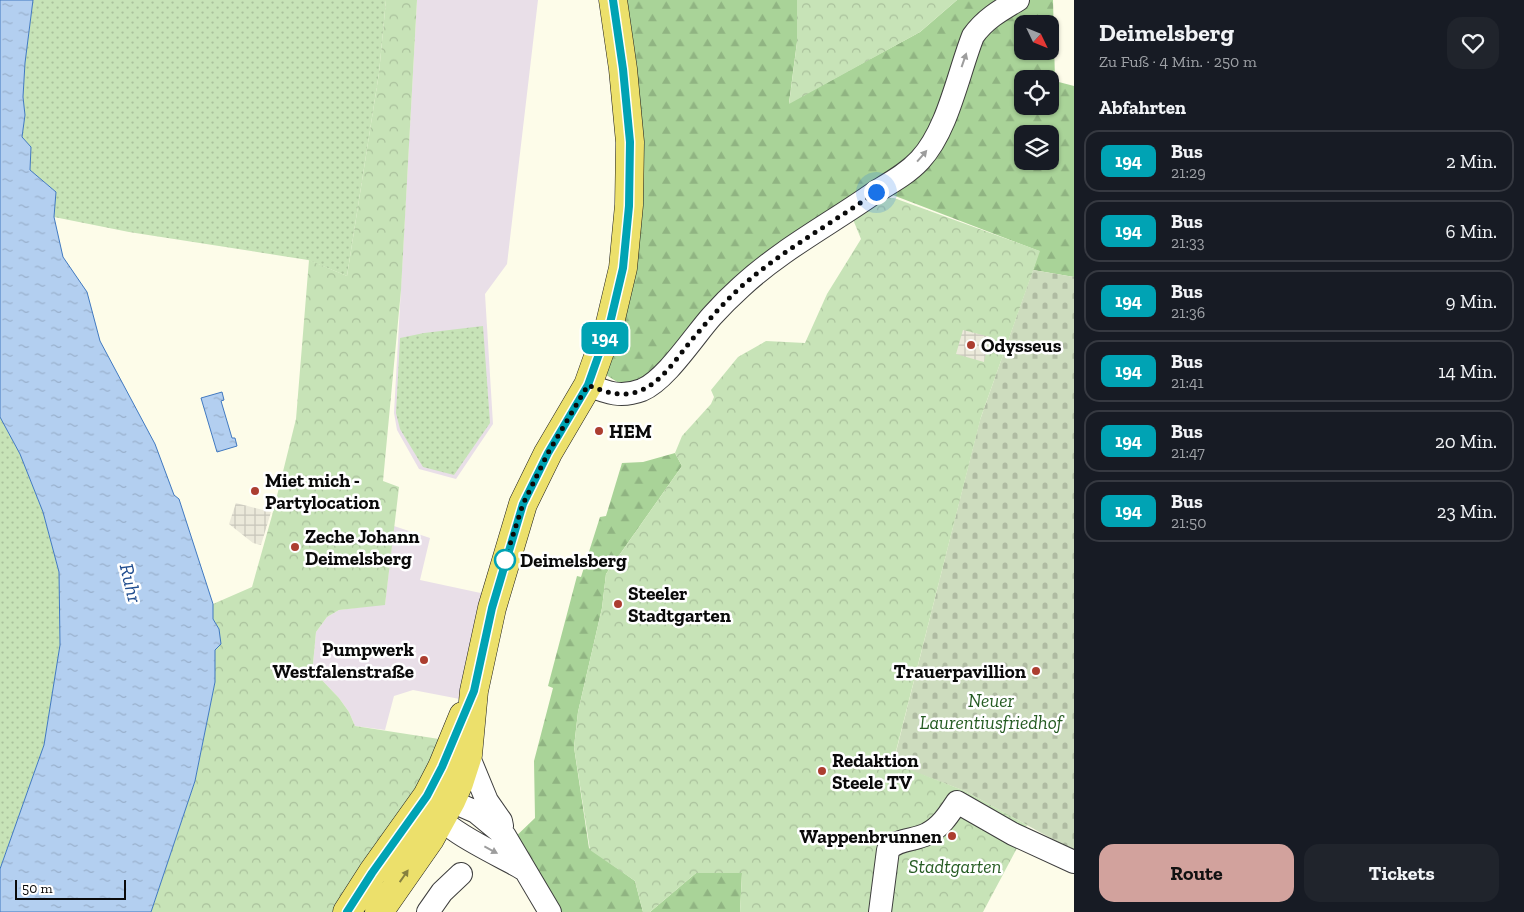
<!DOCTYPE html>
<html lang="de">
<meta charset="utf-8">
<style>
body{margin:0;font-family:"Zilla Slab",serif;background:#20242c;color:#f1f3f6;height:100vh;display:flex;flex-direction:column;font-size:19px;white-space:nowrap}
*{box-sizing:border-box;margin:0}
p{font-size:16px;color:#9ea1a6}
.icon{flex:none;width:28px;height:28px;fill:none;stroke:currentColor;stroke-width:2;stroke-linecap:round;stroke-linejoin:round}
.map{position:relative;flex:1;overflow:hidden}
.details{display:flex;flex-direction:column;background:#171b24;width:450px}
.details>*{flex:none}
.badge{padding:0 10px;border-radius:8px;font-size:18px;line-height:32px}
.needle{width:32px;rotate:133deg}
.buttons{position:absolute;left:1014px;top:15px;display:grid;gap:10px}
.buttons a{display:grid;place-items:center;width:45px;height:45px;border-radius:10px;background:#171b24;box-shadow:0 1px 4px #0004;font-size:25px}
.scale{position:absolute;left:15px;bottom:12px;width:111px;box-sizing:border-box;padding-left:5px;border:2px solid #0a0a0a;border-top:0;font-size:14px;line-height:18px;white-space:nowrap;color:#0a0a0a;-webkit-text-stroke:4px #fff;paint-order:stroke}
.you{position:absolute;width:25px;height:25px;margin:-12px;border:4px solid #fff;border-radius:50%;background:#1a73e8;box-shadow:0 0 0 8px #1a73e833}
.map>.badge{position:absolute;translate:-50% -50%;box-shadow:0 0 0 2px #fff}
h2{padding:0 25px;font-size:19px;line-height:45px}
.round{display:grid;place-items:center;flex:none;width:52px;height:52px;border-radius:15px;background:#20242c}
.overview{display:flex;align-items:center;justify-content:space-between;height:85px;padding:0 25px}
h1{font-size:24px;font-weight:800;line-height:38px}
.button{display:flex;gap:10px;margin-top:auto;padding:10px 25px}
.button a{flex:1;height:58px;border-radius:15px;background:#d2a29d;color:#111;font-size:20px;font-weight:800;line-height:58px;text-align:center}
.button a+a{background:#20242c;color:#f1f3f6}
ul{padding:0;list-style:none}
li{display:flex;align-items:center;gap:15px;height:62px;margin:0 10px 8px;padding:0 15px;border:2px solid #363941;border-radius:15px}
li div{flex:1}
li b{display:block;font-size:19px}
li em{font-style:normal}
li .badge{min-width:55px;font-weight:700;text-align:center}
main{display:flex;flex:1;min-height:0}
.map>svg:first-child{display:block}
.industrial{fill:#e9dfe8}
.grass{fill:url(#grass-dots)}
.forest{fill:url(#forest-firs);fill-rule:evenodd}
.cemetery{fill:url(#cemetery-stones)}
.park{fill:url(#park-crowns)}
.plaza{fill:url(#plaza-grid)}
.water{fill:url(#water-ripples);stroke:#4179c0}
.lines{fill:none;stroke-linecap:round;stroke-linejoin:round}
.minor-casing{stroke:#3d3d3d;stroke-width:24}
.major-casing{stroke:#1b1b1b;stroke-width:29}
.minor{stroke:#fff;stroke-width:22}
.major{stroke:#ece06b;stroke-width:28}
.oneway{fill:#9d9d9d}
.oneway2{fill:#86803f}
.line-casing{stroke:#fff;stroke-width:11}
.line{stroke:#00a3b4;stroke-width:8}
.walk{stroke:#0a0a0a;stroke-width:5;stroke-dasharray:0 9}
.poi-dot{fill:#ac3e30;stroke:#fff;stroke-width:2}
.stop-dot{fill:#fff;stroke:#00a3b4;stroke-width:2.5}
.labels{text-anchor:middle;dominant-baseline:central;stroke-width:5;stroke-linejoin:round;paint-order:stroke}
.poi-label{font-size:19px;font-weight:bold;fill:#0a0a0a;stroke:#fff;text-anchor:start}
.stop-label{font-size:19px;font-weight:bold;fill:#0a0a0a;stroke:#fff;text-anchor:start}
.park-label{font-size:19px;font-style:italic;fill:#255b22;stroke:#fff}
.water-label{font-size:20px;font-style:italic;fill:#204d8f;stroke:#fff}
</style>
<main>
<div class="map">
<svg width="1074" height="912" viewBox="0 0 1074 912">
<defs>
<pattern id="grass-dots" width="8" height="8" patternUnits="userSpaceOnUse" patternTransform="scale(1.25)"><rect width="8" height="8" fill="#c7e3b7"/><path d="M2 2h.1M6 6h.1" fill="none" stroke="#aac19c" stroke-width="1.8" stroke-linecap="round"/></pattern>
<pattern id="forest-firs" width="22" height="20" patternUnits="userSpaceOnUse" patternTransform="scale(1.25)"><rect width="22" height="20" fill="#a9d398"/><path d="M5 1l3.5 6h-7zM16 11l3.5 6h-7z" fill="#90b482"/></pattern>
<pattern id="cemetery-stones" width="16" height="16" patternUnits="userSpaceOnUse" patternTransform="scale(1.25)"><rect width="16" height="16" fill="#cddcbe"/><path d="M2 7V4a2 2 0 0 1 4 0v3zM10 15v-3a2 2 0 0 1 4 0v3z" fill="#afbba2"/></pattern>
<pattern id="park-crowns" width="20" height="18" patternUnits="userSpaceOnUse" patternTransform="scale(1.25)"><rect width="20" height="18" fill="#c7e3b7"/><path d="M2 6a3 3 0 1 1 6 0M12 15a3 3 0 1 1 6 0" fill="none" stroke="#aac19c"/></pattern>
<pattern id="plaza-grid" width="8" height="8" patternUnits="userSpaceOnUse" patternTransform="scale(1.25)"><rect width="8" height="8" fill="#ebe9da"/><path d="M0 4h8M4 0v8" fill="none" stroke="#c8c6ba"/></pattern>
<pattern id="water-ripples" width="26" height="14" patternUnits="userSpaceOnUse" patternTransform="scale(1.25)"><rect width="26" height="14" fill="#b3cff0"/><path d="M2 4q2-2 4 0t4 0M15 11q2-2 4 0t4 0" fill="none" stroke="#99b0cc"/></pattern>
</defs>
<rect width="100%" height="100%" fill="#fdfce9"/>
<path class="industrial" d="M417,0h121l-31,264 -22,30 8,130 -37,55 -37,-10 -22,-39 -3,-17z
M394,526l36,12 -10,42 70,15 -25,105 -52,-10 -19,6 -9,34 -30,-4 -6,-14 -10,-14 -22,-23 -4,-11 3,-32 11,-15 12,-7 46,-6z"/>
<path class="grass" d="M33,0h353l-7,73 -32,203 -39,-16 -179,-28 -75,-15 2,-25 -26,-22 1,-22 -9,-11 3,-22 -2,-18 2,-34z
M483,326l7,97 -36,52 -31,-8 -23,-38 -4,-16 4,-75 24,-5z
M0,417l20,37 23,58 16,60 1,73 -16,100 -44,124z"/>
<path class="forest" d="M618,0h179v42l-8,61 131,-71 37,-32h56l-21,12 -45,93 -39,57 -60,44 -196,176 -25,6 -32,-20 29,-100z
M1026,0h27l2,81 19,5v191l-41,-7 6,-19 -149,-57 28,-23 60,-129zM1022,24h28v27h-28zM1022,79h28v27h-28zM1022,134h28v27h-28z
M675,453l7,13 -76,108 -4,34 -24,104 -4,35 15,101 46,33 8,31h-91l-41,-71 24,-23 -1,-57 19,-73 -5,-2 29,-110 4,1 19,-60 6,-1 16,-53 21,-1z
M696,873h46l-2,39h-90z"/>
<path class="cemetery" d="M1033,270l41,7v574l-109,-60 -72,-27 87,-344z"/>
<path class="park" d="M386,0h31l-16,290 -18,191 16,6 -14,118 -46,5 -12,7 -11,15 -3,32 4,11 22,23 10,14 6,14 97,15 -107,171h-194l44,-131 20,-99v-33l4,-20 -6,-10v-15l39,-17 21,-75 23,-93 13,-159 38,16 32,-203z
M797,0h160l-37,32 -131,72 8,-62z
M871,198h23l146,53 -59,166 -88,346 72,28 62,34 -11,25 -33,62h-102l16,-74 -19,74h-138l2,-39h-46l-46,39h-7l-8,-31 -45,-31 -16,-103 4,-35 24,-104 4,-34 76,-108 -7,-13 7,-17 29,-32 3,-7 -3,-7 27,-33 28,-16 39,2 22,-49 34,-55 -11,-27z"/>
<path class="plaza" d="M963,330l27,7 -6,25 -28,-8z
M236,503l35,9 -10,33 -8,-2 -24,-19z"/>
<path class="water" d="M0,0h33l-8,63 -2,34 2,18 -3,22 9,10 -1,23 26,22 -2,25 9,40 24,35 13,49 55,103 19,51 5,4 34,105v15l6,10 2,15 -6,6v32l-20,99 -44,131h-151v-43l44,-124 16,-100 -1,-73 -16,-60 -23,-58 -20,-37z
M222,392l2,8 -3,1 11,37h3l2,8 -20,6 -16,-54z"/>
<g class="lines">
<defs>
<path id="minor" d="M588,385c20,8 33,13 54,5 24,-10 52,-54 70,-74 9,-10 19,-20 29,-29 41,-38 91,-64 136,-96 15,-9 31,-18 43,-31 28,-30 38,-86 53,-124 12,-17 28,-26 45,-36
M468,755l19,46 14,20 1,5
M435,798l16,3 25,11 29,24 45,76
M431,806c10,24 69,49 92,63
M428,912l14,-20 19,-18
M880,912l8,-62c10,-12 26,-9 39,-16 14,-7 22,-20 30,-32l56,32 61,28"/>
<path id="major" d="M347,912l25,-39 55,-77 15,-29 21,-51
M379,912l51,-73 21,-38 8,-18 9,-28 6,-64 18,-83 31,-104 25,-51 40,-68 22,-62 13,-55 6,-63 1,-63 -7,-73 -10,-69"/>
</defs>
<use href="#minor" class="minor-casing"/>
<use href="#major" class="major-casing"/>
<use href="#minor" class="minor"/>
<use href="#major" class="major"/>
</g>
<defs><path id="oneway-solid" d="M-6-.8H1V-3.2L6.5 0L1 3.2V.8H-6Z" transform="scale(1.25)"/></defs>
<g class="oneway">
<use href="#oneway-solid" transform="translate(964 60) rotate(-71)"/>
<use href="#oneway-solid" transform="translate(922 156) rotate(-49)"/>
<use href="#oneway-solid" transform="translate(491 850) rotate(28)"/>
</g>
<use class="oneway2" href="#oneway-solid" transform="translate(404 876) rotate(-55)"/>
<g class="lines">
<defs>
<path id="line" d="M347,912l25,-39 55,-77 15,-29 32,-76 18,-83 31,-104 25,-51 40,-68 22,-62 13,-55 6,-62 1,-64 -7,-73 -10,-69"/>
</defs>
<use href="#line" class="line-casing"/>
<use href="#line" class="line"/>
<path class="walk" d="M505,560l18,-56 25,-51 40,-68c19,8 35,13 54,5 20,-9 35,-32 48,-48 17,-20 33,-39 52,-56 41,-36 89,-62 134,-94"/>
</g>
<g class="poi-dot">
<circle cx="971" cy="345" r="5"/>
<circle cx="599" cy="431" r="5"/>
<circle cx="255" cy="491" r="5"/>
<circle cx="295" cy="547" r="5"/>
<circle cx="618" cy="604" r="5"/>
<circle cx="424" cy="660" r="5"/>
<circle cx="1036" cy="671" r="5"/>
<circle cx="822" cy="771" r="5"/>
<circle cx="952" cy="836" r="5"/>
</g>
<circle class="stop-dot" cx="505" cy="560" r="10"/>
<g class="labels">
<g class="poi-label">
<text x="981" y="345">Odysseus</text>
<text x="609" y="431">HEM</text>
<text x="265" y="480">Miet mich -<tspan x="265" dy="22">Partylocation</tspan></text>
<text x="305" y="536">Zeche Johann<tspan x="305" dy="22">Deimelsberg</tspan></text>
<text x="628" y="593">Steeler<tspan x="628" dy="22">Stadtgarten</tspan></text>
<text x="414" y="649" text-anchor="end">Pumpwerk<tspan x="414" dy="22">Westfalenstraße</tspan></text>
<text x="1026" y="671" text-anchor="end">Trauerpavillion</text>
<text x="832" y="760">Redaktion<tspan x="832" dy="22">Steele TV</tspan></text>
<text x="942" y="836" text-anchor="end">Wappenbrunnen</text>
</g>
<g class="stop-label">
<text x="520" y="560">Deimelsberg</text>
</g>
<g class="park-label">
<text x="991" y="700">Neuer<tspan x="991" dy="22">Laurentiusfriedhof</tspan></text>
<text x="955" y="866">Stadtgarten</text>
</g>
<g class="water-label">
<text transform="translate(131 583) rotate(76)">Ruhr</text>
</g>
</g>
</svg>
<div class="buttons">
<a><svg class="needle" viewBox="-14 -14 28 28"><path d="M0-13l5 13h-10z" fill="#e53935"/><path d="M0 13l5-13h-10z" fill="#9ea1a6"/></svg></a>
<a><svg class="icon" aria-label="locate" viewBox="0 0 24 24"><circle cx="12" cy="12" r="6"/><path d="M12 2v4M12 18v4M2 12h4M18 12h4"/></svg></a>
<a><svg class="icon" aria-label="layers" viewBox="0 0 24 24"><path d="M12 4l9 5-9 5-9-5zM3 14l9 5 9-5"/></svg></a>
</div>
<div class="scale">50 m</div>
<div class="you" style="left:876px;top:192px"></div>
<b class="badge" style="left:605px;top:338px;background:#00a3b4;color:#fff">194</b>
</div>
<section class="details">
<div class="overview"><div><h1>Deimelsberg</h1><p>Zu Fuß · 4 Min. · 250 m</p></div><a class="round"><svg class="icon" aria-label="heart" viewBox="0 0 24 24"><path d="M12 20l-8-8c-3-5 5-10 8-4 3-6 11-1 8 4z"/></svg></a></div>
<h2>Abfahrten</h2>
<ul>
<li><span class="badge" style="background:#00a3b4;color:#fff">194</span><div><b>Bus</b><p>21:29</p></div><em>2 Min.</em></li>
<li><span class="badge" style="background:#00a3b4;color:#fff">194</span><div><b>Bus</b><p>21:33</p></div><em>6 Min.</em></li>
<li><span class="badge" style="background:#00a3b4;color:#fff">194</span><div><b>Bus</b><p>21:36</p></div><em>9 Min.</em></li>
<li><span class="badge" style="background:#00a3b4;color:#fff">194</span><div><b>Bus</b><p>21:41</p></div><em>14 Min.</em></li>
<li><span class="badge" style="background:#00a3b4;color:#fff">194</span><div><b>Bus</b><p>21:47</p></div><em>20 Min.</em></li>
<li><span class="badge" style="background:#00a3b4;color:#fff">194</span><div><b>Bus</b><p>21:50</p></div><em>23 Min.</em></li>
</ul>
<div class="button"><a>Route</a><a>Tickets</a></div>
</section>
</main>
